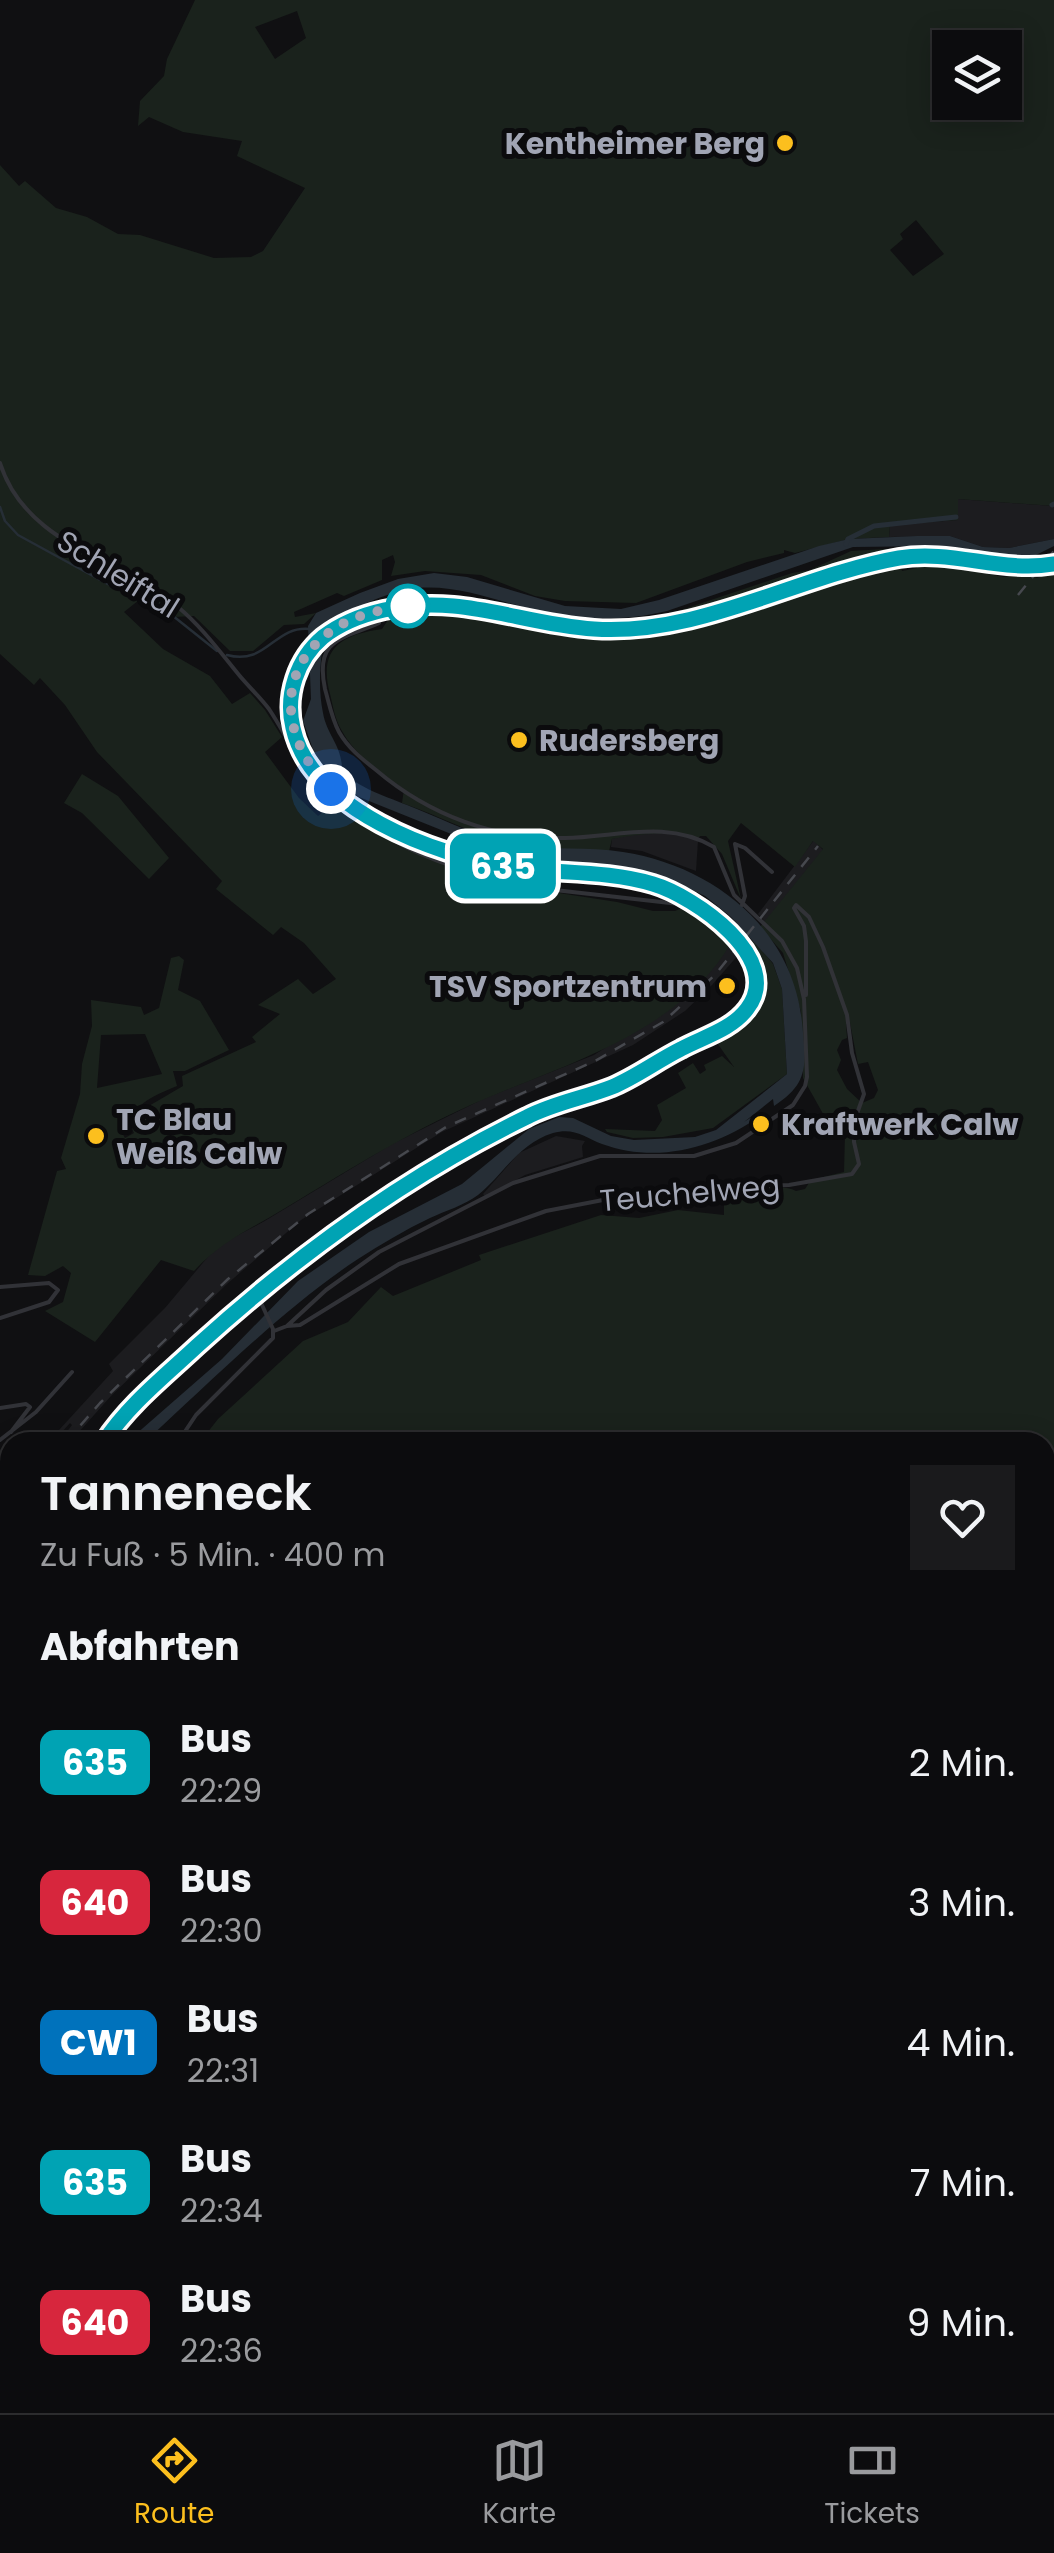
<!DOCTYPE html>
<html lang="de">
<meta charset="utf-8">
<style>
body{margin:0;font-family:Poppins,sans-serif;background:#1a1a1c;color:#f1f3f6;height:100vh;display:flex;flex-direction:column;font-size:38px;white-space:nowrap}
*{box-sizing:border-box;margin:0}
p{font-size:32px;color:#9a9b9e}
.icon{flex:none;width:55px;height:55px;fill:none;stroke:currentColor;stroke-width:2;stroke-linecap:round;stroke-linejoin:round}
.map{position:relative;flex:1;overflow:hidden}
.panel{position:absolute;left:0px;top:1432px;width:1055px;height:982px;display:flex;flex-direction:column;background:#0c0c0e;border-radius:30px 30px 0 0;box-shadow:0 5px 25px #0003,0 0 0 2px #2c2c2e}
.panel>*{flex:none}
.badge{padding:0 20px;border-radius:15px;font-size:35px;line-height:65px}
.buttons{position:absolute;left:932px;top:30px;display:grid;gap:20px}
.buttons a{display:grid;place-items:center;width:90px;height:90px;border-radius:0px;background:#0c0c0e;box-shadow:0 5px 25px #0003,0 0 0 2px #2c2c2e;font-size:50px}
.you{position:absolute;width:50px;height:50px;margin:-25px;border:8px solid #fff;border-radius:50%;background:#1a73e8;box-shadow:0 0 0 15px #1a73e833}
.map>.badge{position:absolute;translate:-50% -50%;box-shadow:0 0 0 5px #fff}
h2{padding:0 40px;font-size:38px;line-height:90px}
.round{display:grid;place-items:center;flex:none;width:105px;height:105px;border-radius:0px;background:#1a1a1c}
.overview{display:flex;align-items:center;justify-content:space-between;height:170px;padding:0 40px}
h1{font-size:48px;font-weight:600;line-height:75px}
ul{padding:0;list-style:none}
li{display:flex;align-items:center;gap:30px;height:140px;padding:0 40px}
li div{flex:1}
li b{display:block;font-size:38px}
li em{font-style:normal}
li .badge{min-width:110px;font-weight:700;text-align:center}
.tabs{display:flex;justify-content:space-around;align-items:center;height:140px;border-top:2px solid #2c2c2e;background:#0c0c0e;font-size:28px;color:#9a9b9e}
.tabs a{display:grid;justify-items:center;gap:5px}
.tabs .selected{color:#fcbf1e}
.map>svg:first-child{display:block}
.built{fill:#1c1c1f}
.green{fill:#1a221c;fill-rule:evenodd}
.water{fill:#262e36}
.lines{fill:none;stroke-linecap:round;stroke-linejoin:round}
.stream{stroke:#262e36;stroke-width:2.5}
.canal{stroke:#262e36;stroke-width:5}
.street{stroke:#313237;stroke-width:4}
.secondary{stroke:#3f4147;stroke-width:6}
.primary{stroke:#4d4e56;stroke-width:8}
.rail{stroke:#46484e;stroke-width:2.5;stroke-dasharray:12 10;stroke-linecap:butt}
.line-casing{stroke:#fff;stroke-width:22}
.line{stroke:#00a3b4;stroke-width:15}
.walk{stroke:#a1a5b4;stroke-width:10;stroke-dasharray:0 18}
.poi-dot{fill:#fcbf1e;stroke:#0b0b0d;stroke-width:4}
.stop-dot{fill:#fff;stroke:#00a3b4;stroke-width:5}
.labels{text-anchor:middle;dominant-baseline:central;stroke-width:10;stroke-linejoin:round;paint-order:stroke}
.poi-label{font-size:30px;font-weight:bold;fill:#a1a5b4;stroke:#0b0b0d;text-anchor:start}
.street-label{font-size:30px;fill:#a1a5b4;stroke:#0b0b0d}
</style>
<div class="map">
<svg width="1054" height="2413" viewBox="0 0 1054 2413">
<rect width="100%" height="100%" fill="#101012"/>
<path class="built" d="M958,499l96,7v33l-45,9 -26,-1 -33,-11 -61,1 1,-12 67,-5z
M674,832l24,9 -2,30 -54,-20 -31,-4 1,-8 15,-5z
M814,840l9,10 -58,72 -7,-8z
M731,943l9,10 -28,32 -27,26 -52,34 -191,87 -141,88 -74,64 -116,112 -41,46h-11l13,-17 -2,-2 -17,19h-5l65,-71 -4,-7 56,-56 52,-62 46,-24 129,-78 91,-45 111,-44 87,-56z
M556,1136l29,5 -3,5 1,11 -58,18 -39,22 -3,-3 36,-41z
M1045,2077l9,4v114h-9z"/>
<path class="green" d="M195,0h859v506l-96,-7v21l-68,5 -1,12 -40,2 -54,14 -11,-3v3l-37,9 -111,41 -71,-2 -30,-5 -54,-21 -56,-4 -34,5 4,-14 -2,-7 -11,5v20l-38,16 -7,-3 -43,19 1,5 21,-4 -12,11 -20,1 -31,26h-23l-36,-35 -20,1 -30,-21 -20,16 39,37 47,27 22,28 18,-11 15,17 17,27 -17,15 34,46 19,18 16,-13 40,28 44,22 69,24 35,-5 -2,15 97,15 36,9h22l13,-6 44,36c-49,88 -159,121 -245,157 -70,29 -135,70 -200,109 -37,23 -63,32 -93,64l-33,-11 -66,82 -50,-31 18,-9 8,-29 -8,-7 -18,10 -17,-1 29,-104 9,-2 -5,-11 19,-64 2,-30 10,-38 -1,-26 50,7 3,8 15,-7 12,-50 8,-2 5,4 -6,30 22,11 29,49 -44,21h-12l4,15c-31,13 -39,16 -55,47l3,5 9,-5 -3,-6 11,-17 41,-24 -1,-10 74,-34 -4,-5 28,-23 -22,-9 40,-26 15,15 23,-15 -32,-36 -23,-16 -8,8 -57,-46 6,-8 -125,-129 -32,-47 -25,-27 -6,7 -34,-31v-489l19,21 6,-5 31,27 31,9 31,17 22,1 74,23 37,-1 12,-6 42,-63 -68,-32 5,-15 -59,-9 -34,-15 -11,9 2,-25 24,-25 3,-17zM297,11l9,27 -31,21 -20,-32zM950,48h55v54h-55zM916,220l28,34 -31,22 -23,-26 13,-11 -3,-5zM145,1034l17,40 -65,14 4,-53z
M919,547l32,2 -2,4 -35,-3 -48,9 -170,51 -60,10 36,-7 120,-40 18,-3 41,-19z
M929,560l34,5 -1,4 42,8 21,-4 12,5 17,-7v1137l-9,-4v-262h-845l18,-23 85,-78 45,-19 33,-35 12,9 88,-36 -2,-5 122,-40 38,3 39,-8 46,5v-14l17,-1 1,-4c17,-5 37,-13 54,-5l9,-2 6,-9 33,-8 1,-38 -14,-6 -28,-50 -2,-66 -18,-59 -23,-26 63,-78 -10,-8 -18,26 -54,-44 -13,18 13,58 -19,-45 -16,-18h-6l-3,4c-30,-10 -56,-6 -85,-1l-3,12c-31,0 -64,0 -95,-7 -39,-8 -74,-28 -112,-41l2,-14c-22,-15 -49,-34 -62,-58 -7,-11 -9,-25 -12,-37 -12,-45 10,-59 52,-65l8,-12c23,-3 45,-10 69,-7 42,7 85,27 128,28 89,1 201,-37 285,-67l28,-7 2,7 15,-3v-7zM850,1023l8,41 10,-2 10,28 -4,8 -12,5 -15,-14 -10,-19 4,-10 -4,-10 5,-10 5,-2 -1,-14z
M82,774l36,22 51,62 -20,21 -67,-66 -18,-10z
M754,940l19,24 9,25 5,85 -74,54 -50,9 -30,1 -26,-6 -2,-3 50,2 7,-11 -5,-15 29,-17 -8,-15 15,-10 7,11 6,-4 -2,-5 18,-9 12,11 -19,-27c47,-19 70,-51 36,-98z
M0,1655c13,65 19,171 0,233l3,-126 -3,-6z
M10,2040v101l-10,-3v-56z
M61,2405h402l-1,8h-399z"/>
<path class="water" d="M917,536h33l33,11 26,1 45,-9v7l-36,18 -57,-9 -22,-9 -86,1 -186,64c-50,12 -94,9 -144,-4 -34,-9 -69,-22 -105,-19 -33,4 -65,20 -92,37 -5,28 -9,59 -3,88 4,23 20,33 19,59 22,19 49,26 75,37 32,13 65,30 100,36 35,6 71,1 106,7 90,14 169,76 179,170 4,42 8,61 -28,84l-1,-7 -29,23 14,-9 2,3c-45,32 -103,48 -158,28 -18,-7 -28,-17 -49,-11 -35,11 -49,41 -75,62 -13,10 -33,16 -48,23 -25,12 -49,26 -72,41 -73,48 -149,124 -213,183h-18l95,-83 76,-78 71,-49 93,-48 67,-55 30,-12 14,1 38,18 23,4 61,-3 21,-7 71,-56 -5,-85 -9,-26 -42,-46 -26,-21 -41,-19 -39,-10 -124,-13 -142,-57 -28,-20 -15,-19 -13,-37 8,-22 -3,-73 8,-13 44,-20 38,-14 36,-6 33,4 98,29 56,3 38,-9 160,-54 30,-7z
M10,2258l-5,155h-5v-108z"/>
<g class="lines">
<path class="stream" d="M0,507l5,14 13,14 97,53 21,2 12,6 69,55
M227,655c40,11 47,-30 83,-26
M1045,1856l9,1"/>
<path class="canal" d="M1052,505l2,-1
M846,544l2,-5 26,-13 82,-9"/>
<path class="street" d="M0,463c26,82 118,95 178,144 24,20 42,45 61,68 10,12 21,22 30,34 14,21 25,45 41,64 17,22 41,39 64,55 51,35 97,43 154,59l160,18 6,-3
M735,844l10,52 -3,9
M735,844l10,4 27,24
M0,1287l49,-4 9,7 -9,12 -49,16
M287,1326l13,-1 99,-61 147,-53 88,-17 103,1 30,-9 22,-1 63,-11 7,-10 -5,-22v-20l10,-28 -12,-41 -5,-38 -24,-68 -14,-30 -13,-12 -2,3 10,18 2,15v54
M274,1331l13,-5 39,-36 53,-38 134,-69 87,-27h94l42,-13 57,-38 12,-19 2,-9 -3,-78 -7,-31 -15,-27 -48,-46 -20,-48c-47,-28 -97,-10 -149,-9 -70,2 -136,-23 -189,-68 -14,-11 -28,-22 -37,-38 -7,-13 -10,-29 -14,-43 -11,-52 19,-50 54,-66l3,-12
M0,1408l26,-4 4,3 -19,25
M0,1440l36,-28 36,-40
M178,1442l18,-27 77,-77v-9l-16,-35
M1045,1571l9,2
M1053,1759l1,27
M1054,1795l-4,12 4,4
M1045,1888l9,-2
M0,1908l8,8 2,24
M1045,1937h9
M0,1953l10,-6
M0,1969l3,18 -3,17
M1045,2131l9,3
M0,2259l10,5
M536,2405l7,8
M620,2405l2,8
M700,2405l9,8
M473,2411l2,2
M30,2413v-8
M722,2413l1,-8
M784,2413l1,-8"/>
<path class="secondary" d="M1045,2071l9,3"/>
<path class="primary" d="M704,911l34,31
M720,1030c26,-17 44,-35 33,-69
M104,1442c24,-37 61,-67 94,-96 99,-92 209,-172 332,-231 27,-13 57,-17 85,-29 28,-12 52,-31 79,-43 21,-9 45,-12 59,-31 44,-63 -67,-122 -115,-132 -40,-9 -82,-7 -123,-13 -78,-10 -221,-62 -224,-156 -1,-35 18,-67 47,-84 83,-48 168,-5 254,2 105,8 204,-53 306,-71 53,-9 102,15 156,6
M0,1511l10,-1
M0,2249l10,-34"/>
<path class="rail" d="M1018,595l36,-44
M66,1442l34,-39 128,-124 80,-65 138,-87 149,-66 68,-39 52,-47 103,-129
M0,1903l10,-34
M0,2069l10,-43"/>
</g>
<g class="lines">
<defs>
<path id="line" d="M104,1442c24,-37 61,-66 93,-96 100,-91 209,-170 330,-229 27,-14 57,-19 85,-30 24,-10 45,-26 69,-38 22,-12 50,-19 66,-40 39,-50 -53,-113 -94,-125 -47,-14 -96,-10 -144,-17 -73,-12 -198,-57 -216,-139 -8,-33 4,-69 30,-91 18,-14 39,-22 61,-27 78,-17 135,14 210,19 106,7 203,-53 305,-71 53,-9 102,15 155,6"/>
</defs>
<use href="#line" class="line-casing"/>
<use href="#line" class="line"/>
<path class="walk" d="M331,789c-49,-46 -59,-119 3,-160 21,-14 49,-20 74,-23"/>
</g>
<g class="poi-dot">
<circle cx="785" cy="143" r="10"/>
<circle cx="519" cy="740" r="10"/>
<circle cx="727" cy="986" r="10"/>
<circle cx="761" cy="1124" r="10"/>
<circle cx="96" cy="1136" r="10"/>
</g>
<circle class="stop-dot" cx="408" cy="606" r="20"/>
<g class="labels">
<g class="poi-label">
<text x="765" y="143" text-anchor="end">Kentheimer Berg</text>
<text x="539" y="740">Rudersberg</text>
<text x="707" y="986" text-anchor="end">TSV Sportzentrum</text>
<text x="116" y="1119">TC Blau<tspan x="116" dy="34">Weiß Calw</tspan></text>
<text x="781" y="1124">Kraftwerk Calw</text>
</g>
<g class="street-label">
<text transform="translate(118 574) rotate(32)">Schleiftal</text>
<text transform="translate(690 1193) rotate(-5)">Teuchelweg</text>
</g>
</g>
</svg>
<div class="buttons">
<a><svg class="icon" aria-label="layers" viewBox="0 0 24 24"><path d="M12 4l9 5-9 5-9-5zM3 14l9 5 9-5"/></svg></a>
</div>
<div class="you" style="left:331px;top:789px"></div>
<b class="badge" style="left:503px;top:866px;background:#00a3b4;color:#fff">635</b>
<section class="panel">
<div class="overview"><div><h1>Tanneneck</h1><p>Zu Fuß · 5 Min. · 400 m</p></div><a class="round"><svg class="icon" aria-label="heart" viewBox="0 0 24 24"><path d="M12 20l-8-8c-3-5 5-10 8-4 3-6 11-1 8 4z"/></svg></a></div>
<h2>Abfahrten</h2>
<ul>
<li><span class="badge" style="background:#00a3b4;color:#fff">635</span><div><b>Bus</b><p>22:29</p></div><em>2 Min.</em></li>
<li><span class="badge" style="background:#d7263d;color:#fff">640</span><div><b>Bus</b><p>22:30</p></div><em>3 Min.</em></li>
<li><span class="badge" style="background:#0072bc;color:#fff">CW1</span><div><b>Bus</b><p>22:31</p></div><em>4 Min.</em></li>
<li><span class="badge" style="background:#00a3b4;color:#fff">635</span><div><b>Bus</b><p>22:34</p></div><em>7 Min.</em></li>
<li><span class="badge" style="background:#d7263d;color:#fff">640</span><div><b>Bus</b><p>22:36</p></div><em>9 Min.</em></li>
</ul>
</section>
</div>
<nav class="tabs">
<a class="selected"><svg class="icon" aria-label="directions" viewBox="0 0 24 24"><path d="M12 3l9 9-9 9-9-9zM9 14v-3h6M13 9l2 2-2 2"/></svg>Route</a>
<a><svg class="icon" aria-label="map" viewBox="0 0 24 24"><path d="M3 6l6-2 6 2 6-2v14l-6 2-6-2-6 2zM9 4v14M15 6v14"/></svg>Karte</a>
<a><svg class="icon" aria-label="tickets" viewBox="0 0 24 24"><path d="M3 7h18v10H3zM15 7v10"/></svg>Tickets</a>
</nav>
